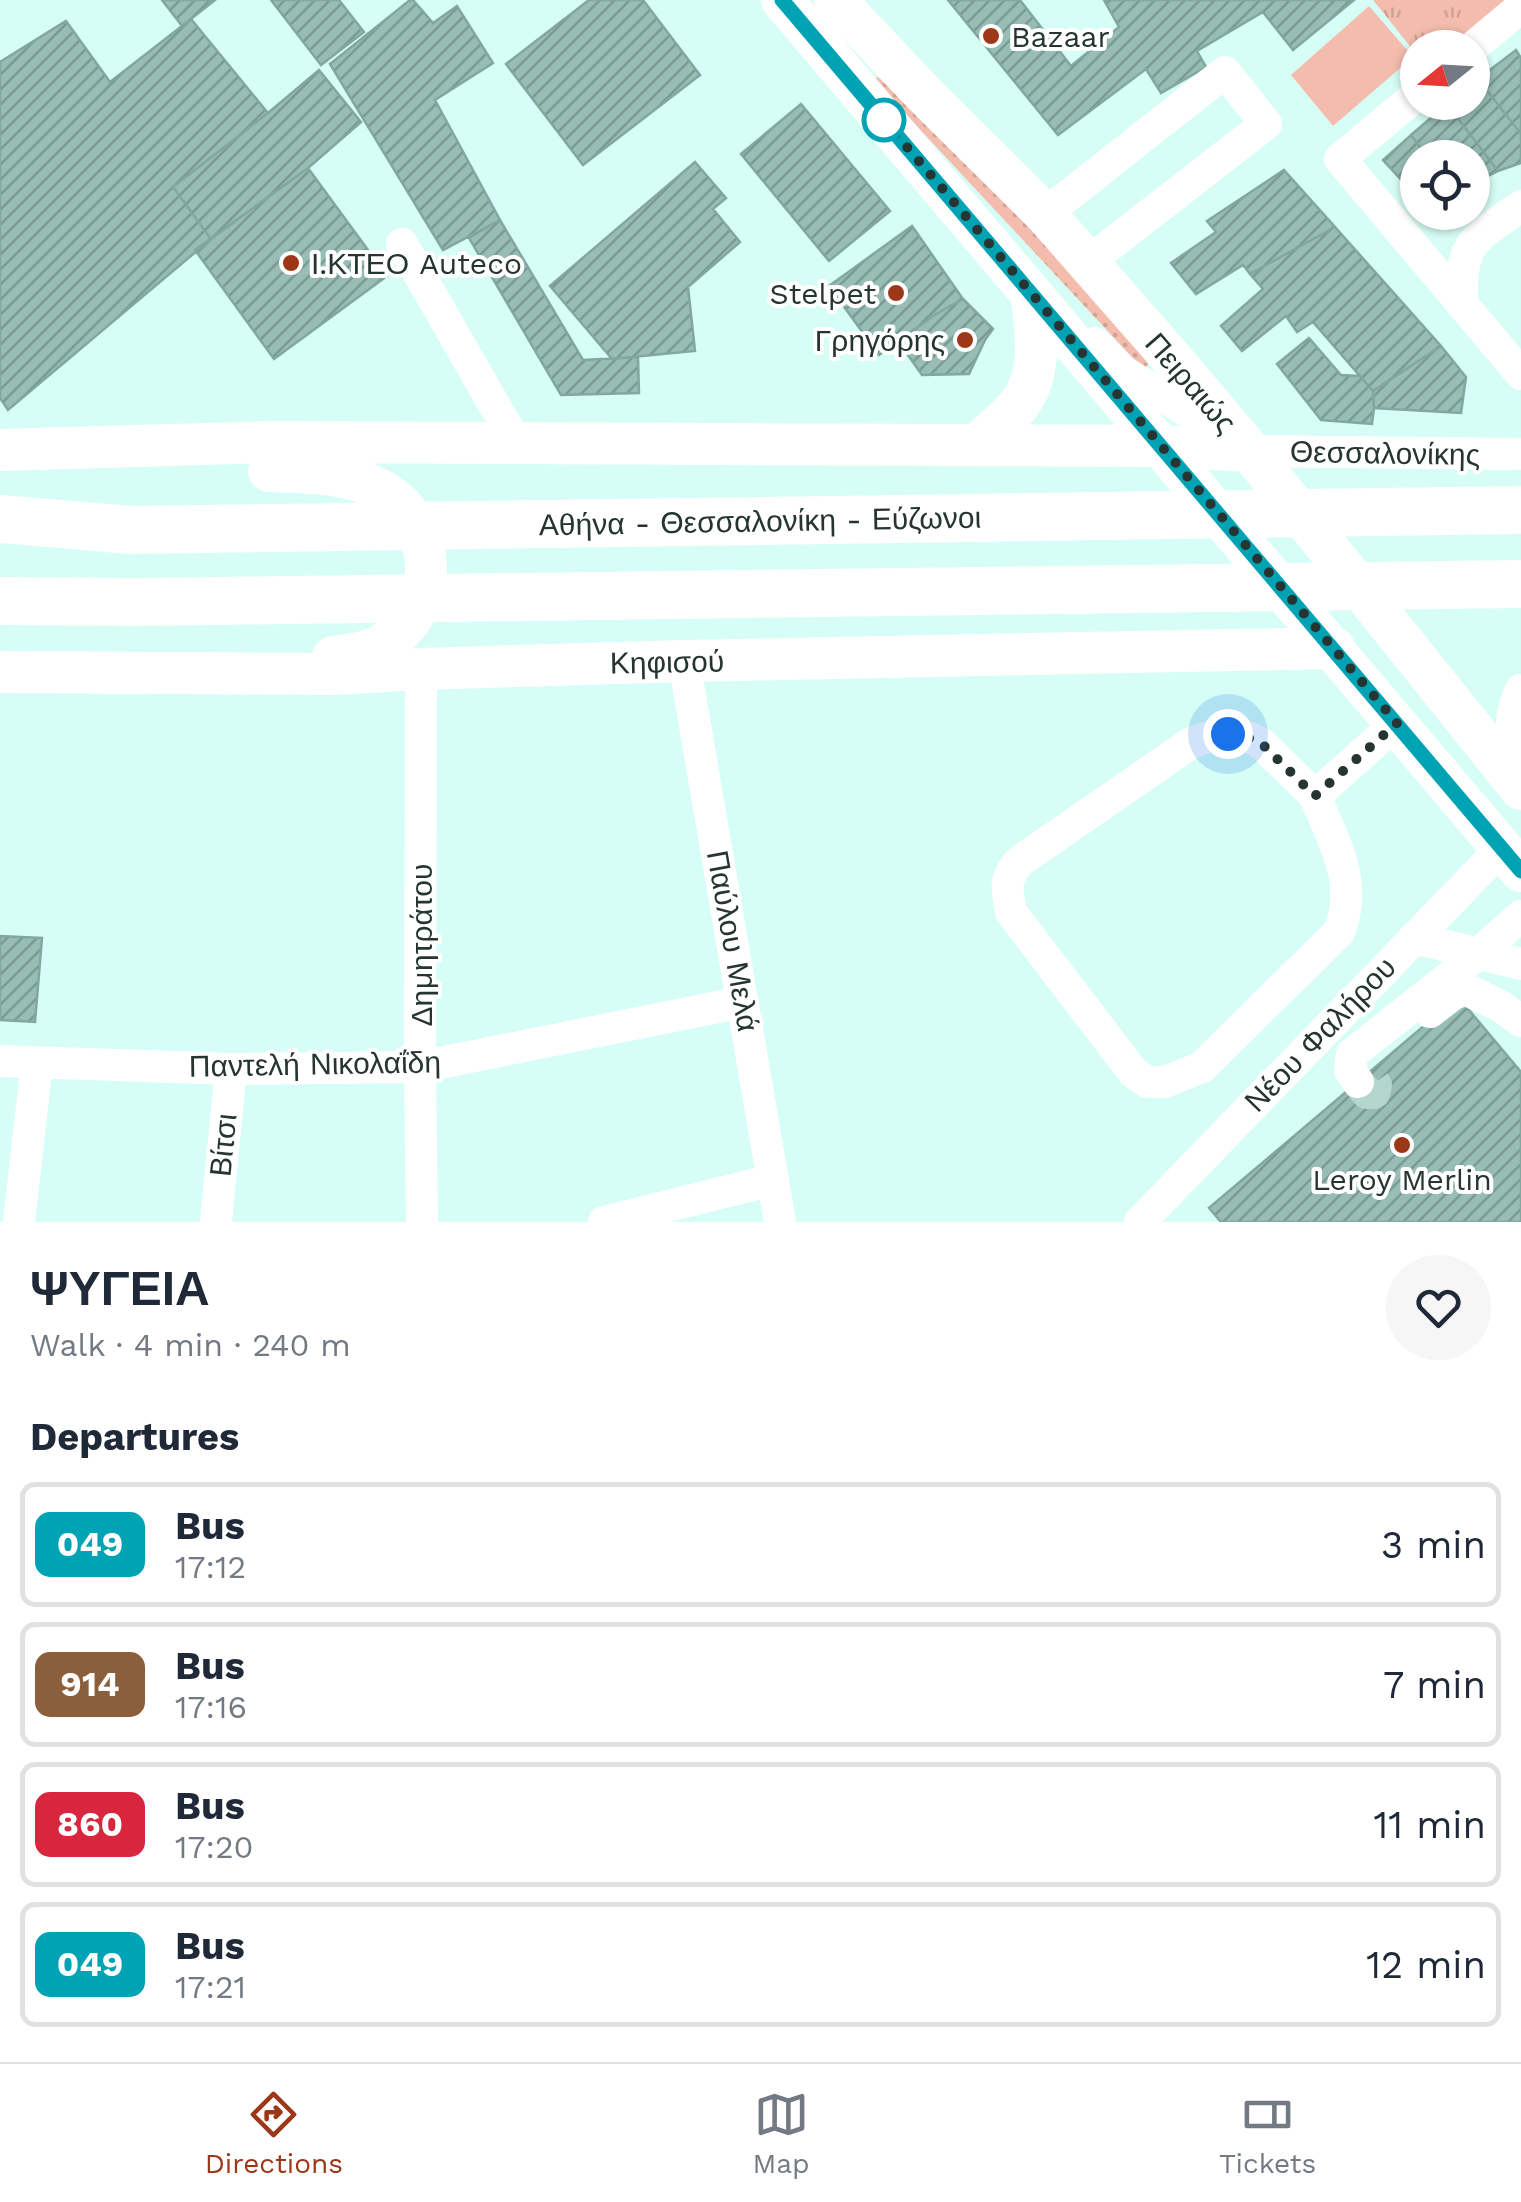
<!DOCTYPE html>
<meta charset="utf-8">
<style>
body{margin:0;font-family:"Work Sans",sans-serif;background:#f6f6f7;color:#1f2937;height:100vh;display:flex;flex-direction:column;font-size:38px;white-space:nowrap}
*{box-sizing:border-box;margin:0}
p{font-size:32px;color:#747a83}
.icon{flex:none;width:55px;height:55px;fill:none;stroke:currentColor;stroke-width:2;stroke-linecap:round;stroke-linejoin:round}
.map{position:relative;height:1222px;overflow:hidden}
.side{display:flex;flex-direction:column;background:#fff;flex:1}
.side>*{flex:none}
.badge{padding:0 20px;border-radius:15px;font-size:35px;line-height:65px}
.needle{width:65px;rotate:252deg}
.controls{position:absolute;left:1400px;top:30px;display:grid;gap:20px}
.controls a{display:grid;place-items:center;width:90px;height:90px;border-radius:50%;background:#fff;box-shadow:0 2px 8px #0004;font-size:50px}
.you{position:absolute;width:50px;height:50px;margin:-25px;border:8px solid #fff;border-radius:50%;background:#1a73e8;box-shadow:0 0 0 15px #1a73e833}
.map>.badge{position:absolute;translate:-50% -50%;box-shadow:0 0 0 5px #fff}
h2{padding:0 30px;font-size:38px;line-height:90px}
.round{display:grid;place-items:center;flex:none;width:105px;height:105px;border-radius:52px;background:#f6f6f7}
.headline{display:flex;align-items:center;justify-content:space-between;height:170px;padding:0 30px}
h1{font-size:48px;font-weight:700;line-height:75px}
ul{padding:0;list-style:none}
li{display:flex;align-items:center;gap:30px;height:125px;margin:0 20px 15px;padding:0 10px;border:5px solid #e0e1e3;border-radius:15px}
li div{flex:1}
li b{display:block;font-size:38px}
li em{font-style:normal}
li .badge{min-width:110px;font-weight:700;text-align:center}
.menu{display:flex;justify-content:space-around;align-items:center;height:140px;border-top:2px solid #e0e1e3;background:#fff;font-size:28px;color:#747a83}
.menu a{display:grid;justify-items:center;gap:5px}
.menu .active{color:#9e3618}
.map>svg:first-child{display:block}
.grass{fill:url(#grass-dots)}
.park{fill:url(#park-tufts)}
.pitch{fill:#f3bcad}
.building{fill:url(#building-hatch);stroke:#82a79f;stroke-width:2.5}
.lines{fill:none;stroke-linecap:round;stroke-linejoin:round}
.minor-tunnel{stroke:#b4d6cf;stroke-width:32;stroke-dasharray:32 16;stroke-linecap:butt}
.minor{stroke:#fff;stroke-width:32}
.major{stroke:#fff;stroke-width:42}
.highway{stroke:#fff;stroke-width:48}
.line-casing{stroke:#fff;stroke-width:22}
.line{stroke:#00a3b4;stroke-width:15}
.walk{stroke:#263532;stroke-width:10;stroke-dasharray:0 18}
.poi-dot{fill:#9e3618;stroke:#fff;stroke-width:4}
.stop-dot{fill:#fff;stroke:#00a3b4;stroke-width:5}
.labels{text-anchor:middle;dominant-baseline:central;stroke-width:8;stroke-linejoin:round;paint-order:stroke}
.poi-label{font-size:30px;fill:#263532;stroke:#fff;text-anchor:start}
.street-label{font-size:30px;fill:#263532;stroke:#fff}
</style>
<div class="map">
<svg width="1521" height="1222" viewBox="0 0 1521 1222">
<defs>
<pattern id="grass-dots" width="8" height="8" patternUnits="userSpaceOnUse" patternTransform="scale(2.5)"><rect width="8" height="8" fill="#f3bcad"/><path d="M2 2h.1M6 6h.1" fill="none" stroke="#d0a295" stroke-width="1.8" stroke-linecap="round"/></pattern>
<pattern id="park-tufts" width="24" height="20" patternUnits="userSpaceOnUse" patternTransform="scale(2.5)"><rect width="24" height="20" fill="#f3bcad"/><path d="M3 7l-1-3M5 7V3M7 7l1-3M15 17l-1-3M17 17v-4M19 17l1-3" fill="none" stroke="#d0a295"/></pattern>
<pattern id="building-hatch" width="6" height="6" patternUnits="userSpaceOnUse" patternTransform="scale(2.5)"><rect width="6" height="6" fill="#97bdb5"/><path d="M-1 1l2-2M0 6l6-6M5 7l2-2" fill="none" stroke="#7b9a94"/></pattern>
</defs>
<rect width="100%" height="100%" fill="#d7fef6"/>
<path class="grass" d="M878,77l90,84 183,199 -7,10 -271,-291z"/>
<path class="park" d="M1373,0h141l-57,47 -39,1 -1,7z"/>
<path class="pitch" d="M1369,6l44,51 -80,69 -42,-51z"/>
<path class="building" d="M162,0h53l-33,26z
M271,0h68l25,32 -43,33z
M410,0h3l20,23 24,-17 36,57 -58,37 65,120 -57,30 -113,-186z
M589,0h54l57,75 -117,90 -77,-101z
M948,0h72l51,66 48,-39 -15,-27h250l-61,50 -30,-38 -66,39 9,16 -45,26 -15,-24 -88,66z
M191,19l77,94 -95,74 38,52 -203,171 -8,-12v-336l66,-41 44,61z
M1516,50l5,8v76l-43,-55z
M319,70l42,52 -53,46 -97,71 -38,-52 95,-74z
M1478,79l43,55v29l-23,8 -51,-67 25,-2v-18z
M801,104l89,107 -61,50 -88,-107z
M1447,104l51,67 -26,13v-26h-44l-17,-23z
M1411,135l17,23h-10v40l-35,-38z
M695,162l31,36 -13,11 27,33 -52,45 7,64 -83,8 -62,-73z
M308,168l79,108 -113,83 -79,-109z
M1284,170l51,57 -85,47 -7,-9 -47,29 -25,-31 45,-31 -9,-11z
M500,220l83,140 55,-3 1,36 -78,2 -92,-157z
M912,226l51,73 -27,15 -57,41 -50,-69z
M1335,227l106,119 -68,45 -60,-69 -16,10 -11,-16 -44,35 -21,-25 42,-37 -13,-15z
M963,299l30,30 -8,11 -16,34 -47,1 -24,-34 38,-27z
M1309,338l32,37 19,1 13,15 1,17 -2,16 -51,-4 -44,-56z
M1441,346l25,31 -5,36 -87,-5 -1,-17z
M0,936l42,2 -7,84 -35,-2z
M1458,997l63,75v150h-300l-12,-14z"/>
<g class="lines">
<path class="minor-tunnel" d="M1358,1082l9,11h7l2,-8 -8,-11"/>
<path class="minor" d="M1472,48l49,-41
M1418,94l-78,65 181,215
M1045,214l180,-142 41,52 -179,139
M402,244l114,199
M1462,304c-2,-63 11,-64 59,-98
M1095,343l28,28 127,80 271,3
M684,661l96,561
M421,669l-1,398 2,155
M1515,782c-2,-30 -9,-65 6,-92
M1315,796c19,47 44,86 24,136l-137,135 -37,15h-18l-14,-10 -122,-160c-4,-24 -8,-32 9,-51l171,-118 17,-6 20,-3 21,3 13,7 53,52 82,-73
M1414,938l107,26
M1430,1012l22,-17 13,-6 37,18 19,14
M0,1061l231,8 189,-2 323,-65
M1358,1082l-8,-12 2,-16 126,-100 43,-38
M19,1222l18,-159
M216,1222l15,-153
M604,1222l169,-42
M1140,1222l362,-374"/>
<path class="major" d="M782,0l739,871
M835,0l88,93 122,121 129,147 76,90 271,338
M977,445c13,-12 28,-25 40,-38 27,-32 19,-77 14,-114
M0,450l273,-8 888,4 89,5
M269,471c38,1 78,1 112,19 55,30 61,113 10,149 -18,13 -37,16 -58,18
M0,672l335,2 86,-5 263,-8 650,-13"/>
<path class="highway" d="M0,519l131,11 1390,-20
M0,601l134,1 1387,-18"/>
</g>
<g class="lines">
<defs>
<path id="line" d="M782,0l739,871"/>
</defs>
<use href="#line" class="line-casing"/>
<use href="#line" class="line"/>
<path class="walk" d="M884,120l513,603 -82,73 -53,-52 -13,-6 -21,-4"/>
</g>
<g class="poi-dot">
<circle cx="991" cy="36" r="10"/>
<circle cx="291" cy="263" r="10"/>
<circle cx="896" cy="293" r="10"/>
<circle cx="965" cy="340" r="10"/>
<circle cx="1402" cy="1145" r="10"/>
</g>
<circle class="stop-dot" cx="884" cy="120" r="20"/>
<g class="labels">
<g class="poi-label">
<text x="1011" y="36">Bazaar</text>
<text x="311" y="263">Ι.ΚΤΕΟ Auteco</text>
<text x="876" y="293" text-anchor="end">Stelpet</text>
<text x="945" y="340" text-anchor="end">Γρηγόρης</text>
<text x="1402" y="1179" text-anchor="middle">Leroy Merlin</text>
</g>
<g class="street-label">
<text transform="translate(1191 383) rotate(49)">Πειραιώς</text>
<text transform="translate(1385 453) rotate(1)">Θεσσαλονίκης</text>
<text transform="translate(760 521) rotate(-1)">Αθήνα - Θεσσαλονίκη - Εύζωνοι</text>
<text transform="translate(667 662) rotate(-1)">Κηφισού</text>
<text transform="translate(733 941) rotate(80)">Παύλου Μελά</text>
<text transform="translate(421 945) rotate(-90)">Δημητράτου</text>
<text transform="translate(1320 1034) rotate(-46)">Νέου Φαλήρου</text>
<text transform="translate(315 1064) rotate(-1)">Παντελή Νικολαΐδη</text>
<text transform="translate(223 1145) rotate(-84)">Βίτσι</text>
</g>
</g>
</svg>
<div class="controls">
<a><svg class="needle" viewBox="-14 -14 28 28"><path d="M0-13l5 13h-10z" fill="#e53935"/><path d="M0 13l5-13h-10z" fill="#747a83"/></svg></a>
<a><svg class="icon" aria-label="locate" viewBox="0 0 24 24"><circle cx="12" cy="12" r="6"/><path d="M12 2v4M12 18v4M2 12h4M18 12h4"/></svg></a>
</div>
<div class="you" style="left:1228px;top:734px"></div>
</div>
<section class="side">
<div class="headline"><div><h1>ΨΥΓΕΙΑ</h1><p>Walk · 4 min · 240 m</p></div><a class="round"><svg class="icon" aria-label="heart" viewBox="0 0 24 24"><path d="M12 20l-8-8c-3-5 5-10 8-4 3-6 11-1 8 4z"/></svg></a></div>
<h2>Departures</h2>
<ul>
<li><span class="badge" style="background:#00a3b4;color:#fff">049</span><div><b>Bus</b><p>17:12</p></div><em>3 min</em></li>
<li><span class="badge" style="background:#8b5e3c;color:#fff">914</span><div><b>Bus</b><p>17:16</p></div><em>7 min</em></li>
<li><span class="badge" style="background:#d7263d;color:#fff">860</span><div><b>Bus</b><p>17:20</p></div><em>11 min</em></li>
<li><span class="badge" style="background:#00a3b4;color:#fff">049</span><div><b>Bus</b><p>17:21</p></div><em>12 min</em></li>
</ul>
</section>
<nav class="menu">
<a class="active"><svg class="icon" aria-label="directions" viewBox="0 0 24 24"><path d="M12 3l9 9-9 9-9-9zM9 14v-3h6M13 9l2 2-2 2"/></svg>Directions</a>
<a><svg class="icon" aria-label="map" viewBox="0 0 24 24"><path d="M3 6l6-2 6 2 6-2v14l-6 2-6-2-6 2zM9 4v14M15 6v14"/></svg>Map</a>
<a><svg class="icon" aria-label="tickets" viewBox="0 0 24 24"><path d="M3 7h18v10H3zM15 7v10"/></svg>Tickets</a>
</nav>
